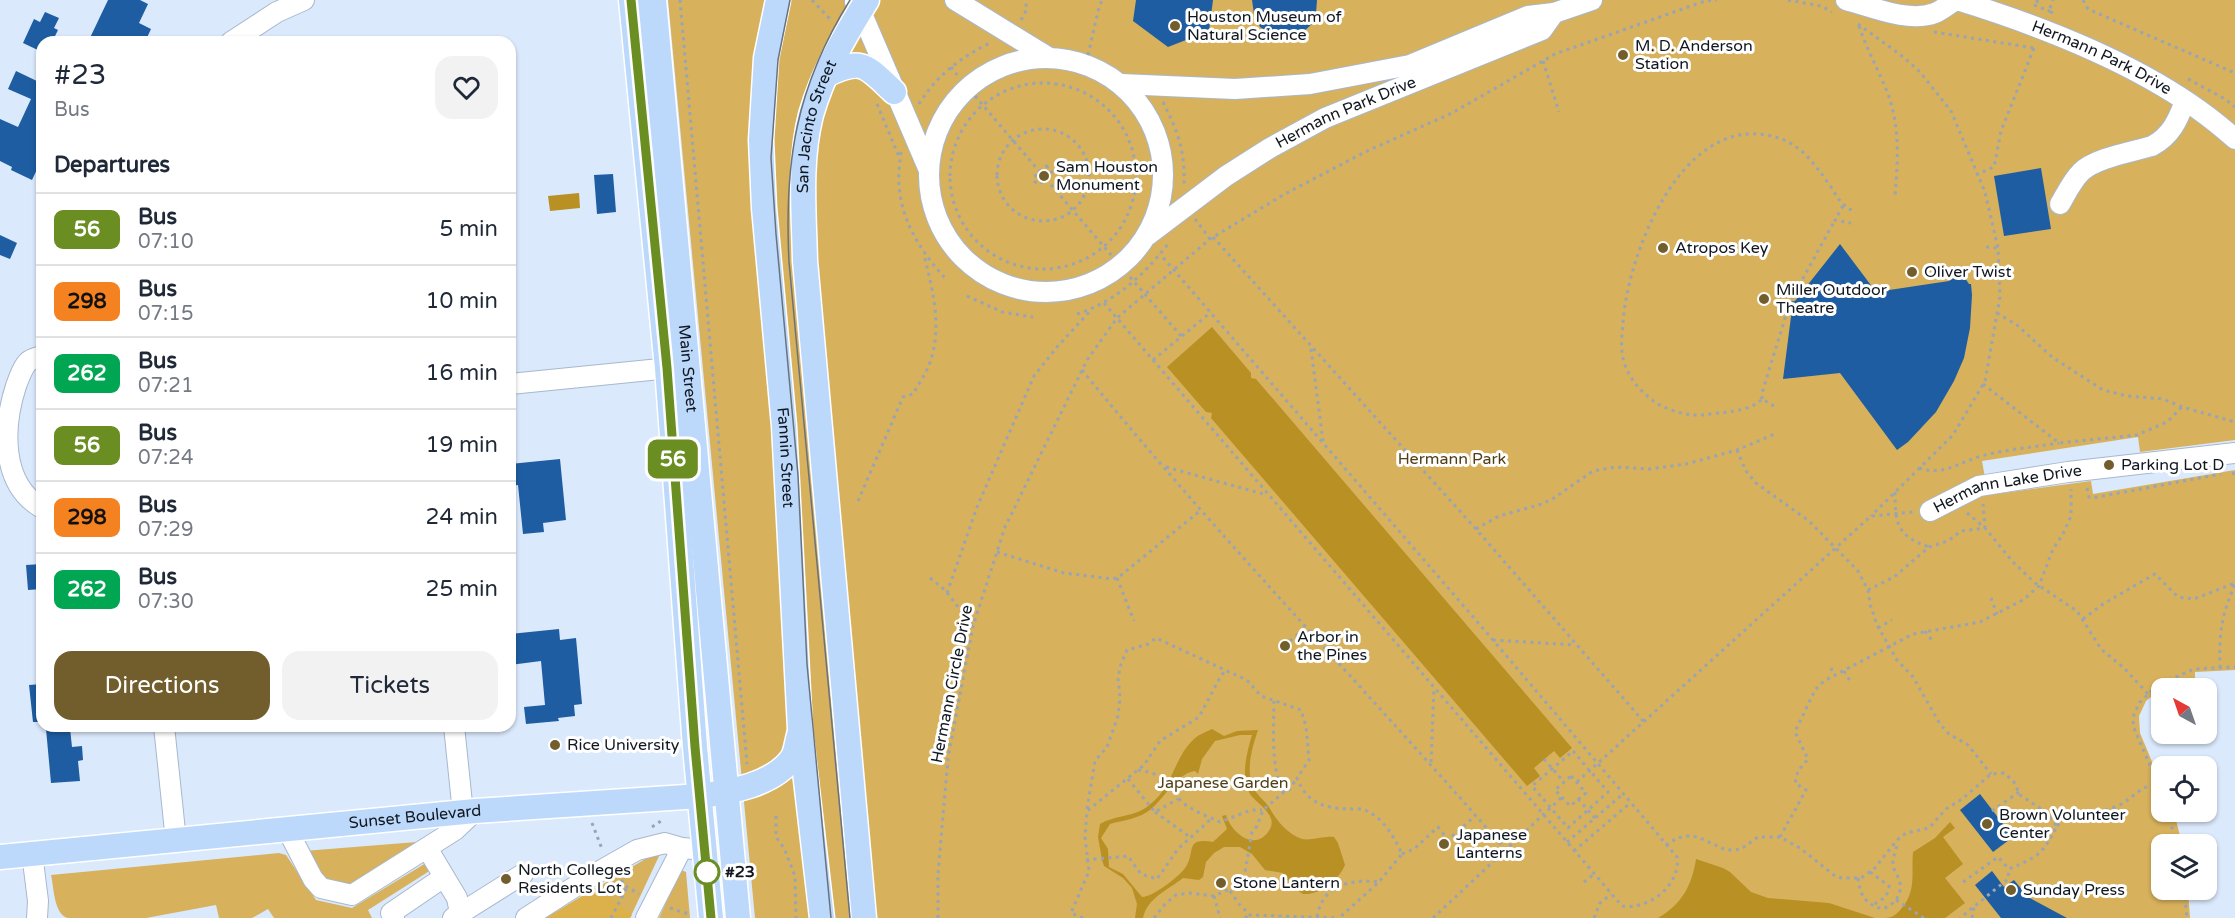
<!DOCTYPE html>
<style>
body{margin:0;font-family:"Varela Round",sans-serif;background:#f2f2f3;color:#1f2937;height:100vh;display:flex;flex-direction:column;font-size:22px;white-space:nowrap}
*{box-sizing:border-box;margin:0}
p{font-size:20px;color:#747a83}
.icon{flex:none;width:33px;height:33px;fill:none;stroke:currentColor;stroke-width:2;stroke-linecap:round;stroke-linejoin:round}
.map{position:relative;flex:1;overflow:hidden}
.panel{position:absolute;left:36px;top:36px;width:480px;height:696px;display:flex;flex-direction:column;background:#fff;border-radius:18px;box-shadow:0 2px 4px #0004}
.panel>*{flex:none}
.badge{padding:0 12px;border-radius:9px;font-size:21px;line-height:39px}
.needle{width:39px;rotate:320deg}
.fabs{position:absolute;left:2151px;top:678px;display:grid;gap:12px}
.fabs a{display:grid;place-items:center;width:66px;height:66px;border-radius:12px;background:#fff;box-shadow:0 2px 4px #0004;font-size:30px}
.map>.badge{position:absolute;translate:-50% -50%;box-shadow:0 0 0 3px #fff}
h2{padding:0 18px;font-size:22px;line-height:54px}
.round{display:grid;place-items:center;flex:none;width:63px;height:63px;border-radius:18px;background:#f2f2f3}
.overview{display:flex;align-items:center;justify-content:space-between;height:102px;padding:0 18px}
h1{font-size:28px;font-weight:600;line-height:45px}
.action{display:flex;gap:12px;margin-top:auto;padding:12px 18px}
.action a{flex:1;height:69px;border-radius:18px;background:#725d2c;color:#fff;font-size:24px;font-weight:600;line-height:69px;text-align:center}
.action a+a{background:#f2f2f3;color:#1f2937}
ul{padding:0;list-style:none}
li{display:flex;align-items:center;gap:18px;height:72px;padding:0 18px;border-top:2px solid #e0e1e3}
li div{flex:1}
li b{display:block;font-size:22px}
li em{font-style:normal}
li .badge{min-width:66px;font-weight:700;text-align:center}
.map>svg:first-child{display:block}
.green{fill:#d7b15c}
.forest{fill:#dcb14c}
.water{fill:#b99024;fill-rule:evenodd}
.building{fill:#1e5da1}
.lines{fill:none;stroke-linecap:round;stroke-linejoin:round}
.minor-casing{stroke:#a7b8ce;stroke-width:22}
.major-casing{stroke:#fff;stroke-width:27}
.path{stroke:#99a4b4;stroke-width:3;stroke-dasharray:3 4.5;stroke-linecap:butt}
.minor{stroke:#fff;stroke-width:20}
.major{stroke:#bcd9fb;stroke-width:24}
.tram{stroke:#69737f;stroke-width:1.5}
.line-casing{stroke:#fff;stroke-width:14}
.line{stroke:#6b8e23;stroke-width:9}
.poi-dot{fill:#725d2c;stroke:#fff;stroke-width:2}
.stop-dot{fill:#fff;stroke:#6b8e23;stroke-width:3}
.labels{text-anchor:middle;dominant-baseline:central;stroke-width:6;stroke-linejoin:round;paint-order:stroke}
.poi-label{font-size:16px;fill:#10171f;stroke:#fff;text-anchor:start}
.street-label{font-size:16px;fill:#10171f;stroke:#fff}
.park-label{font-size:16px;fill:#503e14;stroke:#fff}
.stop-label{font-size:16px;font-weight:bold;fill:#10171f;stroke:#fff;text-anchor:start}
</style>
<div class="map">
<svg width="2235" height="918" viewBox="0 0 2235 918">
<rect width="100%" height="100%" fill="#dbe9fc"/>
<path class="green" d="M668,0h1567v440l-95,12 -2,-15 -156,24 6,34 103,-14 2,13 142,-24v200l-40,2v13l-33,3 -16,13 -7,15 1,17 21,50 1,29h12l8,32h-20v46h26l2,28h-1435z
M417,842l6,1 -66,43 -29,-2 -24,-33z
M657,852l3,2 -30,64h-84z
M279,853l7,2 30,45 36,8 74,-45 5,7 -63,40 4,8h-98l-6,-9 -16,9h-33l-3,-13 -70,13h-78c-14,-3 -14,-30 -17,-43z
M681,870l5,2 4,46h-31z"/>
<path class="forest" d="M600,885l11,13 21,17 -2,3h-84z"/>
<path class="water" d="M579,193l1,15 -30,3 -2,-15z
M1212,327l39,46v5l5,1 316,369 -12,10 -6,-7 -20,17 6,8 -13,10 -316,-368 1,-5 -6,-1 -39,-45z
M1212,729l12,7 13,-5 21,-1c-6,18 -13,41 -4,59 4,7 11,12 15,18 7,13 18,27 33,32 7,2 23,-3 32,-2l4,6 7,22c-7,16 -25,30 -42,29l-12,-8 -8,-13 -18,-3 -13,-16 -12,-7h-16l-10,6 -8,9 -3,15 -4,3 -16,-2c-15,12 -36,20 -40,40h-8l2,-14 -5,-16 -9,-10 -19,-12 -2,-6 -4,-23 2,-13c15,-9 35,-7 48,-18 25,-18 25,-46 44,-65 5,-6 14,-9 20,-12zM1240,735h12c-5,17 -12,42 -2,59 6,9 28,21 20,35 -14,24 -38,5 -44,-14l-4,1 5,13 -14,13c-28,-5 -18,9 -26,23 -5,10 -34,32 -45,32l-19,-23 -14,-7 -1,-18 -7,-11 9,-14c14,-4 28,-5 40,-14 14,-11 27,-37 45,-39l3,3 4,-15 13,-18z
M1950,822l5,6 -12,9 20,27 -18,14 20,25 -20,15h-60c7,0 12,-4 16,-9 16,-18 10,-36 12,-57l22,-14z
M1696,859l27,9 7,4 21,20 17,6 61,5 46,15h-217c23,-13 34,-32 38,-59z"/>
<path class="building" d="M108,0h32l8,4 -9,19 12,6 -6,13h-57z
M1136,0h77l-4,31 -41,16 -35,-26z
M1252,0h65l-1,13 -4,11 -10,9 -12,5h-12l-18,-11 -6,-13z
M45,12l14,6 -5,10 4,2 -6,12h-10v10l-19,-9 11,-24 6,3z
M16,71l23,11 3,-8v85l-10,21 -21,-10 1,-3 -12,-6v-42l18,8 13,-28 -23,-10z
M2041,168l10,61 -47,7 -10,-60z
M613,174l3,38 -19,2 -3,-39z
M0,235l17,8 -7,16 -10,-4z
M1840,244l36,48 73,-11 10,-6 6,3 4,6h2l1,11 -2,33 -6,30 -10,23 -18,31 -28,30 -11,8 -57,-77 -57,6 9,-70 -5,-7 8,-1z
M560,459l6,61 -23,3 1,9 -21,2 -5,-49 -7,1 -1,-22z
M42,564v25l-14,1 -2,-25z
M559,629l1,11 16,-2 6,66 -8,1 1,11 -17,2 1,3 -33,3 -2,-17 21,-2 -4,-44 -31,4v-31z
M42,684v38h-9l-4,-37z
M70,728l2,19 10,-1 1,14 -5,1 2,20 -29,2 -5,-54z
M1980,794l33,43 -20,15 -33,-42z
M1992,871l12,16 10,-7 14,17 39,21h-66l-26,-33z"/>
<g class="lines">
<defs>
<g id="minor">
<path d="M955,0l93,57"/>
<path d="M1846,0c27,7 62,23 89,13 7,-3 14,-9 21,-13"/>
<path id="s1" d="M1957,0c94,29 205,72 278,139"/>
<path d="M855,2l10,19 63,147"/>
<path d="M231,42l46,-30 27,-12"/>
<circle cx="1046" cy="175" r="117"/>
<path d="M1121,84l114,5 75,-5 100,-19 118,-49 26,-3 38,-13"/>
<path d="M2060,204c6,-10 12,-23 21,-32 14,-14 51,-20 71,-26 19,-10 26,-26 33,-45"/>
<path id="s2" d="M1148,235l78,-59 44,-28 55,-30 217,-88 12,-17"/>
<path d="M42,356c-4,1 -10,3 -13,5 -6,5 -10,17 -13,25 -13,40 -16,98 26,122"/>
<path d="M510,384l170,-17"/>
<path id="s3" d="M1930,511l49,-25 89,-14 167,-19"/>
<path d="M164,726l12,115"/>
<path d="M454,726l9,87"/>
<path d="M287,829l26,50 8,9 31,7 103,-65 20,-19"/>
<path d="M427,848l30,50 4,20"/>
<path d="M32,853l6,48 -1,17"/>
<path d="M394,918l-3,-5 53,-36"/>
<path d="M453,918l70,-44"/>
<path d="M526,918l67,-43 44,-25 28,-7 17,5 23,2"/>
<path d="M646,918l36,-70"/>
</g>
<g id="major">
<path d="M631,0l36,368 28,379 16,171"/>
<path id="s4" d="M654,0l84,918"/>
<path id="s5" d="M778,0l-12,58 -5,82 3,68 20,218 16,303 22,189"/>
<path d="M826,75c37,-18 40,-9 68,17"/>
<path id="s6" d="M0,857l475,-46 225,-15c30,-4 74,-11 93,-39 3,-6 4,-15 6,-22"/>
<path id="s7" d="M864,918l-59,-657c-1,-48 -6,-99 6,-146 12,-42 33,-78 56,-115"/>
</g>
</defs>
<use href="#minor" class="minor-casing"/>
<use href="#major" class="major-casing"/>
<path class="path" d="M680,0l67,764
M812,0l18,19
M1788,0l33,6 11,6
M2037,0l1,7
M2083,0l5,9 147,64
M2034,5l15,6 -1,1
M2053,13l-4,-2 4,-11
M1021,20l6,-11 -2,-9
M1858,24l44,32 18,16 31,39 34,81 13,56 2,49 -15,84 -32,54 -82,81
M1859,26c8,24 20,45 29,68 12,33 10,67 7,101
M1934,32l100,16
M1088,55l10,-44 4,-11
M1543,61l16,51
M951,67l6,8
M2188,79l37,20 10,8
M950 176a93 93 0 1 1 186 0a93 93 0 1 1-186 0Z
M975,96l65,76
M1163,102c16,32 22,49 21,85
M877,104l23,55
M919,104c17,-28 42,-47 71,-61
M997 175a46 46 0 1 1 92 0a46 46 0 1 1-92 0Z
M901,152c-1,11 -3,22 -2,33 2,36 23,68 46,93
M1046,166l5,3 1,5 -12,10 -5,-2 -1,-5z
M1976,175l18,-8 7,-36 33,-83
M1046,179l65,76
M1843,206l-8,14 16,3
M1195,219l15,20
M1213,237l263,292 168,193
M1986,247l12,1
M1130,277l51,59
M967,296l35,16 31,5
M1104,303l518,603c26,4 59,-20 55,-49l-184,-217 -333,-386
M1997,313l20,12 35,32 51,33 24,6 36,3 19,8 53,15
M1077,314c38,-12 67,-39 91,-70
M1311,349l12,92
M1153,360l58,-48
M1082,370c134,165 283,318 423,479
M1983,384l76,59 78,-8 30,-13 15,-15
M1762,399v-6l28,-91 45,-82
M1774,406l-12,-7c-14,14 -41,13 -60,16 -15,1 -31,-4 -44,-11 -15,-10 -28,-23 -34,-42 -4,-13 -2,-27 -1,-40 5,-68 57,-202 143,-187 33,5 47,27 65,52 7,12 12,20 25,25
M1737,450l9,21 10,12 53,38 49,50 10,19 2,14 7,21 20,35 16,17 27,47 9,10 19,11 23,29
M1166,467l101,28
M1919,468c25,9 41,-7 66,-13 24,-6 49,-8 74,-12
M2233,472l2,6
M2087,488l2,9 3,1 129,-24
M1895,492c0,32 2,44 34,55
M858,501l45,-104 10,-3c5,-9 12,-19 16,-29 14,-36 4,-74 -5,-110
M1967,513l18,15 28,34 22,21 42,28 24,38 23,19 24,26
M1476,529l23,-13 43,-12 12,-6 39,-27 22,-4 35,2 36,-5 51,-14 40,-17
M997,552l67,21 49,6 7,-3 81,-66
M930,578l15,12 28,36
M1117,578l17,43
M1868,590l26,-13 35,-30 19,-6 13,-10 24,-3 -2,-24
M947,593l30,-86 57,-131 23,-29 35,-38
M1991,598l6,16
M2083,619l20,-15 52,-30 23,23 16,2 41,-16
M1878,628l14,-8
M1925,631l9,12
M1493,640l82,5
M1290,641l15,-13
M1831,668l2,7
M2220,668c-1,-35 1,-51 15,-84
M1844,671l6,10
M1274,701c0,25 -4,69 10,91
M1573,751l35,41 -40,36 -36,-42z
M1544,759l20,23
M1431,762l3,-74
M1138,770c14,2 29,7 36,20 3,5 4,8 8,12 11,9 25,14 38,20l31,-12h11
M1571,776l15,17 -16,13 -15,-16z
M1128,779l27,33 23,-13
M1577,782l294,-266 42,-4
M2162,793l-29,-67 1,-12 6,-12 18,-17 36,-16 41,-2
M1578,799l17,19
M1087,809l8,-48 12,-14 11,-31 2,-18 -2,-20 3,-14 6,-14 21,-6 8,-6 69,32
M1992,811l27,-19
M1155,812l35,25
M2168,812l8,32
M776,816v21l8,11 11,28 1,42
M592,823l10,26
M2057,826c22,-22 36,-10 58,-19 16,-6 24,-21 42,-23
M652,827l12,-8
M1780,837l26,-47 -11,-7 3,-12 10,-12 -13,-27 20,-42 9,-9 89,-47 67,-12 43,-22 16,-14 14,-37 10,-15 8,-18v-27
M1567,842l56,-48
M1666,845l11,-7 11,-2 10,1 28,13h8l7,-1 17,-12h22l20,11 35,28 7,2h19l14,-10 22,-28 9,-7 23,-5 17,-19 16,-10 29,-25 13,-1 10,9 6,13 24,16 13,15c-15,29 -18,30 -48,43l-1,10 -48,39
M1574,851l56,-48
M1402,854l12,-5 24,-22 10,13 28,-25
M1086,860l42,-4 13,18 16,5 21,-30 34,-31
M1870,872l19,14c-1,11 -7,14 -17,19
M1858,878c2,17 7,26 24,31 11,-3 20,-13 18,-26 -1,-6 -6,-11 -7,-18 -1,-8 4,-14 4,-23
M621,880l6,7 12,7
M1584,882l10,-8
M1963,882l35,-25 11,12
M2184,890l3,28
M1230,891l9,13 11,11 85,3
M1214,896l6,22
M1896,900l28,18
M670,908l15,5h6
M1317,917c6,-33 33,-38 62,-35
M611,918l16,-31
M938,918v-44l10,-116 25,-132 32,-99 82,-167 30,-42 93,-79 73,-44 82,-43 87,-39 103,-59 150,-53 12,-1
M1083,918l-12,-5 18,-42 -4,-34 2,-26 57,-46 16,-24 39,-24 18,-34 8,-13 22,10 14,16 40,14 5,16 3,34 -12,18c10,25 26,30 52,31 5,0 13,-1 18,2 18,9 27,26 35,43l-23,28 -40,36
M1154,918l11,-14 11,-9 14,-2 24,3 25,-11 6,-13 7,-40 5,-6 6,-16 21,-18 5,-2 8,-12
M1245,918l5,-4
M1433,918l129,-121
M1594,918l6,-15 11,-9
M1972,918l2,-11"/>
<use href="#minor" class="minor"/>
<use href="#major" class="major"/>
<path class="tram" d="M790,0l-12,60 -7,98 5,76 22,241 9,189 24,254
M850,918l-61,-656c-5,-101 7,-175 61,-262"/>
</g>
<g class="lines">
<defs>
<path id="line" d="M631,0l36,368 28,379 16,171"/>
</defs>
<use href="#line" class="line-casing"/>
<use href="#line" class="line"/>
</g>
<g class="poi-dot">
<circle cx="1175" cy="26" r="6"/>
<circle cx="1623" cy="55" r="6"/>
<circle cx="1044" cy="176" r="6"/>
<circle cx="1663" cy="248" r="6"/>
<circle cx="1912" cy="272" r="6"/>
<circle cx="1764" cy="299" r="6"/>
<circle cx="2109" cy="465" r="6"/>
<circle cx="1285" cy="646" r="6"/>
<circle cx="555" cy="745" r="6"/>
<circle cx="1987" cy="824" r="6"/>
<circle cx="1444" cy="844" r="6"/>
<circle cx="506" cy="879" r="6"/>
<circle cx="1221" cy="883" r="6"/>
<circle cx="2011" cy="890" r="6"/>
</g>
<circle class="stop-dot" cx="707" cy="872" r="12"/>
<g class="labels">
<g class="poi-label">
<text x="1187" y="17">Houston Museum of<tspan x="1187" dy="18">Natural Science</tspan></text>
<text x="1635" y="46">M. D. Anderson<tspan x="1635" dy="18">Station</tspan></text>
<text x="1056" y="167">Sam Houston<tspan x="1056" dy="18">Monument</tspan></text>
<text x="1675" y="248">Atropos Key</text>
<text x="1924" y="272">Oliver Twist</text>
<text x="1776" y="290">Miller Outdoor<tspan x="1776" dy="18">Theatre</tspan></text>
<text x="2121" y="465">Parking Lot D</text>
<text x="1297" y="637">Arbor in<tspan x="1297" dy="18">the Pines</tspan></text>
<text x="567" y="745">Rice University</text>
<text x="1999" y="815">Brown Volunteer<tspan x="1999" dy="18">Center</tspan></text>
<text x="1456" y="835">Japanese<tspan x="1456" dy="18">Lanterns</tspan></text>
<text x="518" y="870">North Colleges<tspan x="518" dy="18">Residents Lot</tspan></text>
<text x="1233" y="883">Stone Lantern</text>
<text x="2023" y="890">Sunday Press</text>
</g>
<g class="street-label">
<text stroke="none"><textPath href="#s1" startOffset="156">Hermann Park Drive</textPath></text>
<text stroke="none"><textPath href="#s2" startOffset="234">Hermann Park Drive</textPath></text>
<text stroke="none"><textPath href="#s7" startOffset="796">San Jacinto Street</textPath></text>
<text stroke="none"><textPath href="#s4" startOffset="370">Main Street</textPath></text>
<text stroke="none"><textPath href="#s5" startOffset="460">Fannin Street</textPath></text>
<text stroke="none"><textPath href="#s3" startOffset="82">Hermann Lake Drive</textPath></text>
<text transform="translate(952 684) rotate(-79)">Hermann Circle Drive</text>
<text stroke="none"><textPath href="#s6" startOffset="417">Sunset Boulevard</textPath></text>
</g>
<g class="park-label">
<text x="1452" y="459">Hermann Park</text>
<text x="1223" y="783">Japanese Garden</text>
</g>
<g class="stop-label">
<text x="725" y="872">#23</text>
</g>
</g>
</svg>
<div class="fabs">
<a><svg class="needle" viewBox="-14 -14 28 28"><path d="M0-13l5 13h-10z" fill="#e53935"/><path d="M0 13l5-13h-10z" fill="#747a83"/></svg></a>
<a><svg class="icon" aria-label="locate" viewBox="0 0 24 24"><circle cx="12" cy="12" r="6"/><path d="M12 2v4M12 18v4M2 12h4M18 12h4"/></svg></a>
<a><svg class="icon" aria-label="layers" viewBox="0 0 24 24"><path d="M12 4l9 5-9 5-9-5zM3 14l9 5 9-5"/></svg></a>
</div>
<b class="badge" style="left:673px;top:459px;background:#6b8e23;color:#fff">56</b>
<section class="panel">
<div class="overview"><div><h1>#23</h1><p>Bus</p></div><a class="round"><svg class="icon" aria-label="heart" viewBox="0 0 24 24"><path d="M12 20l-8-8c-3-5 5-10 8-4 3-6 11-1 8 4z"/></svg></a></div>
<h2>Departures</h2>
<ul>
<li><span class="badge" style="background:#6b8e23;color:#fff">56</span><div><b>Bus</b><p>07:10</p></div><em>5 min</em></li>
<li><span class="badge" style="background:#f58220;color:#111">298</span><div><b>Bus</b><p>07:15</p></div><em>10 min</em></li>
<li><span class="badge" style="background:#00a651;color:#fff">262</span><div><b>Bus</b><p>07:21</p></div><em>16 min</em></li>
<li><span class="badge" style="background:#6b8e23;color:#fff">56</span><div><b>Bus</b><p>07:24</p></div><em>19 min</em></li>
<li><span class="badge" style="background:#f58220;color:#111">298</span><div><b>Bus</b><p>07:29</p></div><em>24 min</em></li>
<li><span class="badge" style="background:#00a651;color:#fff">262</span><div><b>Bus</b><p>07:30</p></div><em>25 min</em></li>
</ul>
<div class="action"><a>Directions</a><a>Tickets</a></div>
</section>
</div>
